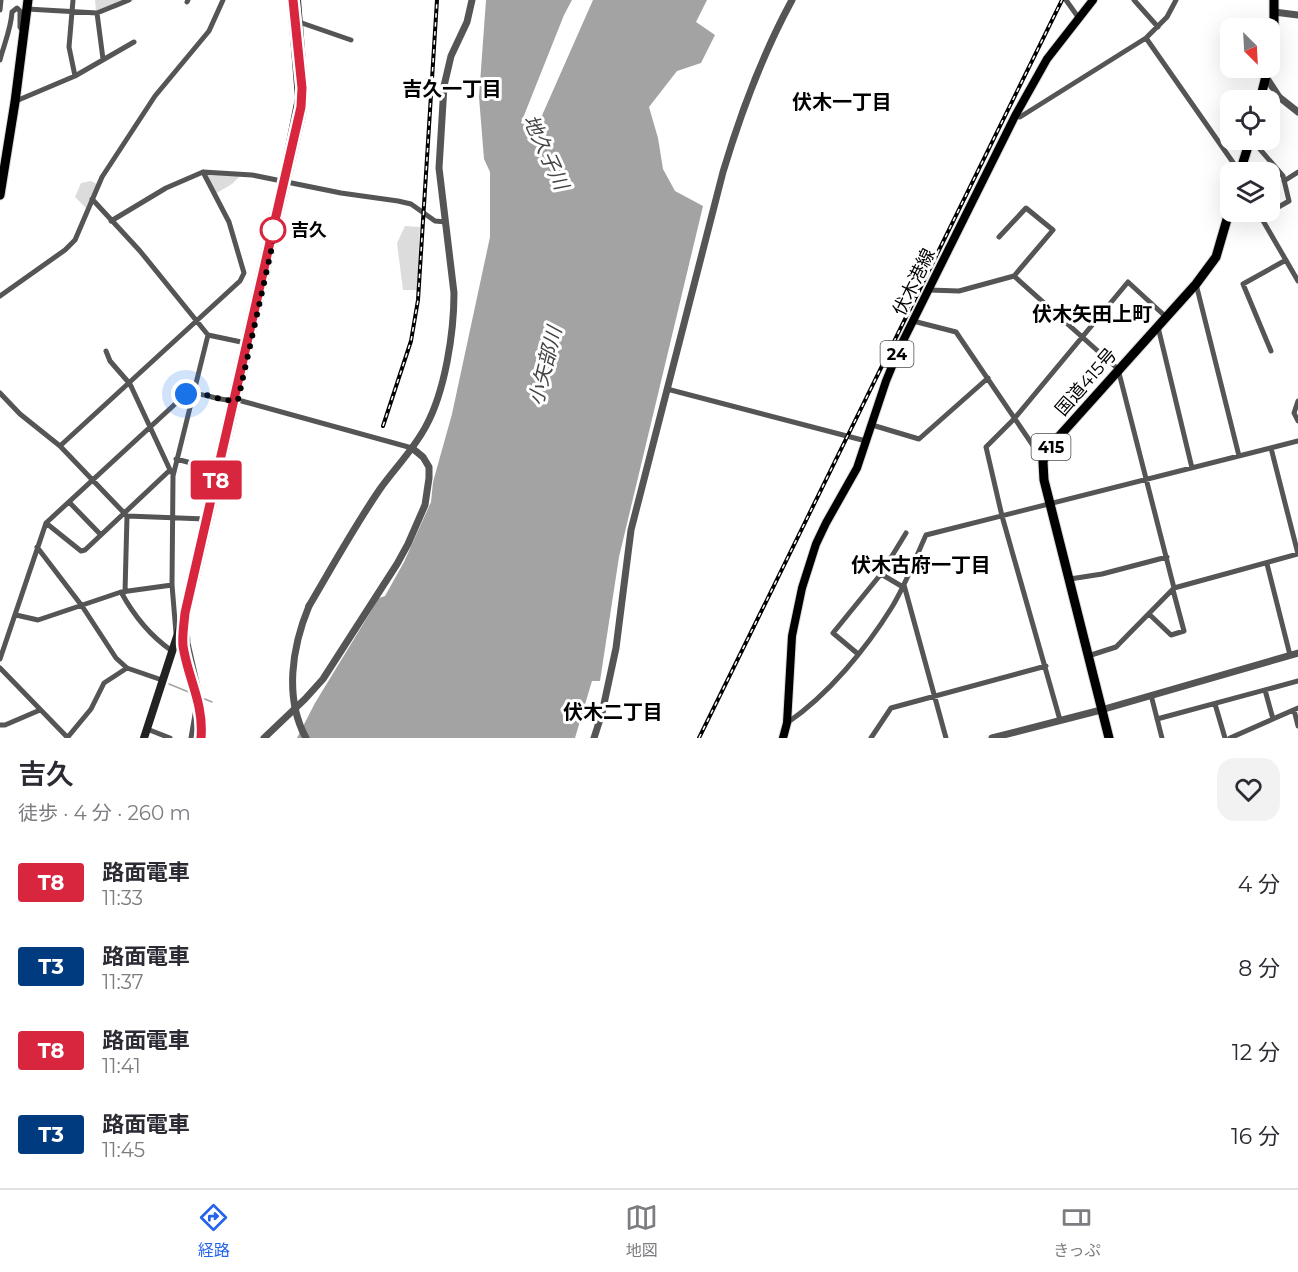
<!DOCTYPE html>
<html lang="ja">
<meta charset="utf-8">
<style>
body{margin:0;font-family:Montserrat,"Noto Sans JP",sans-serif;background:#f2f2f3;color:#2b2b33;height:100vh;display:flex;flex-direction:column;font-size:22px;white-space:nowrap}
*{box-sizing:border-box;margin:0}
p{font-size:20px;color:#7c7c81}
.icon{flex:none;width:33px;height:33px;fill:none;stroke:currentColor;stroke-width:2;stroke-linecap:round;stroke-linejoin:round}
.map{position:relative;height:738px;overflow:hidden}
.details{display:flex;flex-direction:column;background:#fff;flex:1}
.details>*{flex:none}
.badge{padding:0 12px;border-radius:4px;font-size:21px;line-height:39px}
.needle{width:39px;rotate:156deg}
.controls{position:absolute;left:1220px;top:18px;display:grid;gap:12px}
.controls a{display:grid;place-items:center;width:60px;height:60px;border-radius:12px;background:#fff;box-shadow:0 6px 24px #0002;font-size:30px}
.you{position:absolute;width:30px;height:30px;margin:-15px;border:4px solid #fff;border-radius:50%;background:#1a73e8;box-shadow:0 0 0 9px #1a73e833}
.map>.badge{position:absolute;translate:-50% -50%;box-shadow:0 0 0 3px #fff}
.round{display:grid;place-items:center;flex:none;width:63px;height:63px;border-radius:18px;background:#f2f2f3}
.head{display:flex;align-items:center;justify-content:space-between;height:102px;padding:0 18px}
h1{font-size:28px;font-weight:600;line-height:45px}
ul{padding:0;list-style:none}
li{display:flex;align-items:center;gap:18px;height:84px;padding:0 18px}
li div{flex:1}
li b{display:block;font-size:22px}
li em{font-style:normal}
li .badge{min-width:66px;font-weight:700;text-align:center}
.menu{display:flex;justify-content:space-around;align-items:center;height:84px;border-top:2px solid #e1e1e2;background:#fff;font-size:16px;color:#7c7c81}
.menu a{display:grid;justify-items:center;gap:3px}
.menu .current{color:#2563eb}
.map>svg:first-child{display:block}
.green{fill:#dcdcdc}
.water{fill:#a3a3a3}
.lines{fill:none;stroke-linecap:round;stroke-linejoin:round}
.stream{stroke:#a3a3a3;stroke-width:1.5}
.primary-casing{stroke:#dbdbdb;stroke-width:10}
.trunk-casing{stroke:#dbdbdb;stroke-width:11}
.minor{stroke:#555;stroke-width:5}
.tertiary{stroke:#555;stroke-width:7}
.secondary{stroke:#222;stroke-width:8}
.primary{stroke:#000;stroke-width:8}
.trunk{stroke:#000;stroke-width:9}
.tram{stroke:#000;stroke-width:1.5}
.rail-casing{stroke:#000;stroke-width:4}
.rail{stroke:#fff;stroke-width:1.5;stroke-dasharray:4.5;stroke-linecap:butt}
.tertiary-bridge{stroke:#555;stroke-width:7}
.line-casing{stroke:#fff;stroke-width:14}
.line{stroke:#d7263d;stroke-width:9}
.walk{stroke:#000;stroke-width:6;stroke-dasharray:0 10.8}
.stop-dot{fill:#fff;stroke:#d7263d;stroke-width:3}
.labels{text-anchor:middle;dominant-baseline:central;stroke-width:6;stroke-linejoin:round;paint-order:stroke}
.shield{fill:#fff;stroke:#4c4c4c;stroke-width:1.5}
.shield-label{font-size:16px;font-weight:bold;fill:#000}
.stop-label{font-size:18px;font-weight:bold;fill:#000;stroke:#fff;text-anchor:start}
.street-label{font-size:18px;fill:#000;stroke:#fff}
.neighbourhood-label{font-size:20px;font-weight:bold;fill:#000;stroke:#fff}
.water-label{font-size:20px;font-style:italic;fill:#444;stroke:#fff}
</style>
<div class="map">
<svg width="1298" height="738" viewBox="0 0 1298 738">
<rect width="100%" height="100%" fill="#fff"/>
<path class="green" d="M95,0h39l-17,8 -21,4z
M203,172l39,2 -10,10 -17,10z
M91,181l6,3 -11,24 -11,-11 6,-14z
M405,226l15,1 -3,63h-14l-6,-47z"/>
<path class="water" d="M486,0h86l-8,15 -43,108 15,6 57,-129h114l-11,22 19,13 -14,28 -24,8 -28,36 9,31 5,31 12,22 28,15 -84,351 -19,124h-8l-17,57h-278l18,-35 64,-105 6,-2 19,-34 27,-60 2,-20 19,-68 38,-177v-65l-6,-13 -5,-62z"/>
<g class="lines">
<path class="stream" d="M169,684l27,11
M200,697l12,5"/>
<defs>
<path id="primary" d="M783,738l4,-15 5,-87 10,-48 14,-44 10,-21 31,-55 29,-87 14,-34 115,-231 32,-57 46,-59"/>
<path id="trunk" d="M1269,62l5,-28v-34
M1260,100l8,-32
M1240,172l10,-32
M0,195l15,-93 13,-102
M1109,738l-65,-258 -1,-18 3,-11 150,-167 20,-27 14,-48"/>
</defs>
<use href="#primary" class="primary-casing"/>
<use href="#trunk" class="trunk-casing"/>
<path class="minor" d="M73,0l-4,47 6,29
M1066,0l12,17
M1134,0l24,27
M187,2l1,-2
M27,9l70,4 32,-13
M0,10l1,-10
M97,13l6,46
M299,22l52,18
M1146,38l93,133
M0,60c4,-16 11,-31 12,-48l5,-4 3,3v16l3,4
M16,101l59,-25 59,-34
M1015,116l5,1 126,-79 21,-21 9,-17
M1252,140l31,36 6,25 -28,16
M1284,181l14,-9
M92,199l48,52 68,84 38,8
M1258,212l40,69
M111,221l55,-33 37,-16 49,3 89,18 57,8 13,3 24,17 11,1
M1014,276l104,93 56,219
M1196,284l43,172
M929,290l30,1 55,-15 39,-46 -27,-22 -27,29
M0,296l65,-46 10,-10 27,-63 53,-81 54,-65 14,-31
M913,321l43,11 78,115 12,4
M1158,327l34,141
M106,351l4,10 20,23 41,88
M1271,351l-28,-67 43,-24
M667,389l199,52
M0,393l20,21 40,32 67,70 -2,76
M1298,401l-4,12 4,8
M872,425l47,14 69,-61
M60,446l180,-165 4,-8 -15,-51 -26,-50
M176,459l42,11
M69,502l32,33
M127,516l78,3
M46,523l35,28 4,-1 85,-80
M37,547l45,59 34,52 11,10 35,12
M1267,564l23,91
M881,574l22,13
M1070,579l32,-5 65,-17
M904,585l42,153
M121,592c13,24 28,43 51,59
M188,612l-1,14 1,17 11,48 -8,47
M1149,614l22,21 13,-4 -11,-41
M16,615l22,5 83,-28 51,-7
M176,633l-4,-48 1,-109 35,-141
M858,654l-25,-21 48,-59 25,-41
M1088,656l28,-9 58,-59 124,-34 -27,-106
M0,659l46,-136 140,-129c18,-3 34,9 52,6l174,48
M0,668l68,70
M1265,690l8,29
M1151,695l11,43
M1215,704l10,34
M1294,710l4,16
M1157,719l141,-38
M1060,720l-58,-204 -16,-69 28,-28 114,-137 37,34
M787,723c41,-28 79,-74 105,-116 14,-23 23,-48 34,-72l372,-94
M0,725h5l35,-15
M147,729l23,9
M67,738l24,-29 13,-26 23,-15
M871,738l20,-30 155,-42
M1230,738l68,-30"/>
<path class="tertiary" d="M1274,12l24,3
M1266,77l13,20 19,15
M309,606c23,-39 45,-79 71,-117 15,-21 34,-40 46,-63 19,-35 28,-93 28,-133l-15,-125 5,-82 7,-30 16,-34 5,-22
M264,738l41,-39 18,-20 74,-115 11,-20 17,-39 4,-27v-11l-6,-10 -11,-9
M594,738l8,-25 14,-65 15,-118 92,-358c18,-60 39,-117 69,-172
M992,738l109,-28 197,-57"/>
<path class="secondary" d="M284,172l15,-74 -8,-98
M198,546l76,-333
M144,738l51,-157 108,-471 1,-22 -7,-88"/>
<use href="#primary" class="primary"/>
<use href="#trunk" class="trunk"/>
<path class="tram" d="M201,738c3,-35 -14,-59 -18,-92 -1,-11 1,-22 2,-33l116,-506 1,-19 -9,-88"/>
<defs>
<path id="rail" d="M383,426l28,-85 7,-41 19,-300
M699,738l363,-738"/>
</defs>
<use href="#rail" class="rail-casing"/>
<use href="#rail" class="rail"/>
<path class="tertiary-bridge" d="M306,738c-22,-40 -14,-91 3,-132"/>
</g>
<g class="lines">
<defs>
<path id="line" d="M201,738c3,-35 -13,-59 -18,-92 -1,-11 1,-22 2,-33l116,-506 1,-19 -9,-88"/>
</defs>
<use href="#line" class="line-casing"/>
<use href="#line" class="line"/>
<path class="walk" d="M186,394c18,-4 34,9 52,6l38,-171 -3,1"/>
</g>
<circle class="stop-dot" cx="273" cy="230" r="12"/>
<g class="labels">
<g class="shield">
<rect x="880.5" y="341" width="33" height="26" rx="4.5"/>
<rect x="1031.5" y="434" width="39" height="26" rx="4.5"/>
</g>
<g class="shield-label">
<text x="897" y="354">24</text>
<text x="1051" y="447">415</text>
</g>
<g class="stop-label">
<text x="291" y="230">吉久</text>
</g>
<g class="street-label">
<text transform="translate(914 282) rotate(-64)">伏木港線</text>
<text transform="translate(1086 382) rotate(-49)">国道415号</text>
</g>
<g class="neighbourhood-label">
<text x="452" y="89">吉久一丁目</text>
<text x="842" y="102">伏木一丁目</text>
<text x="1092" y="314">伏木矢田上町</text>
<text x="921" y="565">伏木古府一丁目</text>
<text x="613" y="712">伏木二丁目</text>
</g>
<g class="water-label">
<text transform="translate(546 152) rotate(65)">地久子川</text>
<text transform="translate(545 366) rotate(-76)">小矢部川</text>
</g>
</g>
</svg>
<div class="controls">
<a><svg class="needle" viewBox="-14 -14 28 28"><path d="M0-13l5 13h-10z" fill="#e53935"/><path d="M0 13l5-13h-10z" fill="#7c7c81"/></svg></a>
<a><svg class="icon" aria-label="locate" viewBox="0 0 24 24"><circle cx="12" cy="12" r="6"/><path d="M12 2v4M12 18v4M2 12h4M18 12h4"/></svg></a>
<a><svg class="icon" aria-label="layers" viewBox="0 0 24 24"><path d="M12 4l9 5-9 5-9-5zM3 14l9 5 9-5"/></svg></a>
</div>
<div class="you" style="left:186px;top:394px"></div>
<b class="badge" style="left:216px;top:480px;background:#d7263d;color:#fff">T8</b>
</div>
<section class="details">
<div class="head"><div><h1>吉久</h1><p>徒歩 · 4 分 · 260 m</p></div><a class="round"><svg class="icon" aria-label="heart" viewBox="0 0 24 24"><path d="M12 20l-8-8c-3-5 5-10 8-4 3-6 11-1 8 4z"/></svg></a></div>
<ul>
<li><span class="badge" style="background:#d7263d;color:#fff">T8</span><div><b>路面電車</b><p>11:33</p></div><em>4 分</em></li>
<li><span class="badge" style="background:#003b80;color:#fff">T3</span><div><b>路面電車</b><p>11:37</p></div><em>8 分</em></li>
<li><span class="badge" style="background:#d7263d;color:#fff">T8</span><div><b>路面電車</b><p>11:41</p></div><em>12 分</em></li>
<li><span class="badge" style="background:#003b80;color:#fff">T3</span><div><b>路面電車</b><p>11:45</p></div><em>16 分</em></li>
</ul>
</section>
<nav class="menu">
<a class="current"><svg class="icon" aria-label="directions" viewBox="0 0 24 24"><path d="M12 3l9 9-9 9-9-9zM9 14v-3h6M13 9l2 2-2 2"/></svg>経路</a>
<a><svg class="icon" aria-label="map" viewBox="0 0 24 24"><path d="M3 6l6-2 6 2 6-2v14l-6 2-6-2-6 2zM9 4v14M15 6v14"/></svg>地図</a>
<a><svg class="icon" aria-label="tickets" viewBox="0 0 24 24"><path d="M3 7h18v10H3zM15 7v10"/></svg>きっぷ</a>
</nav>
